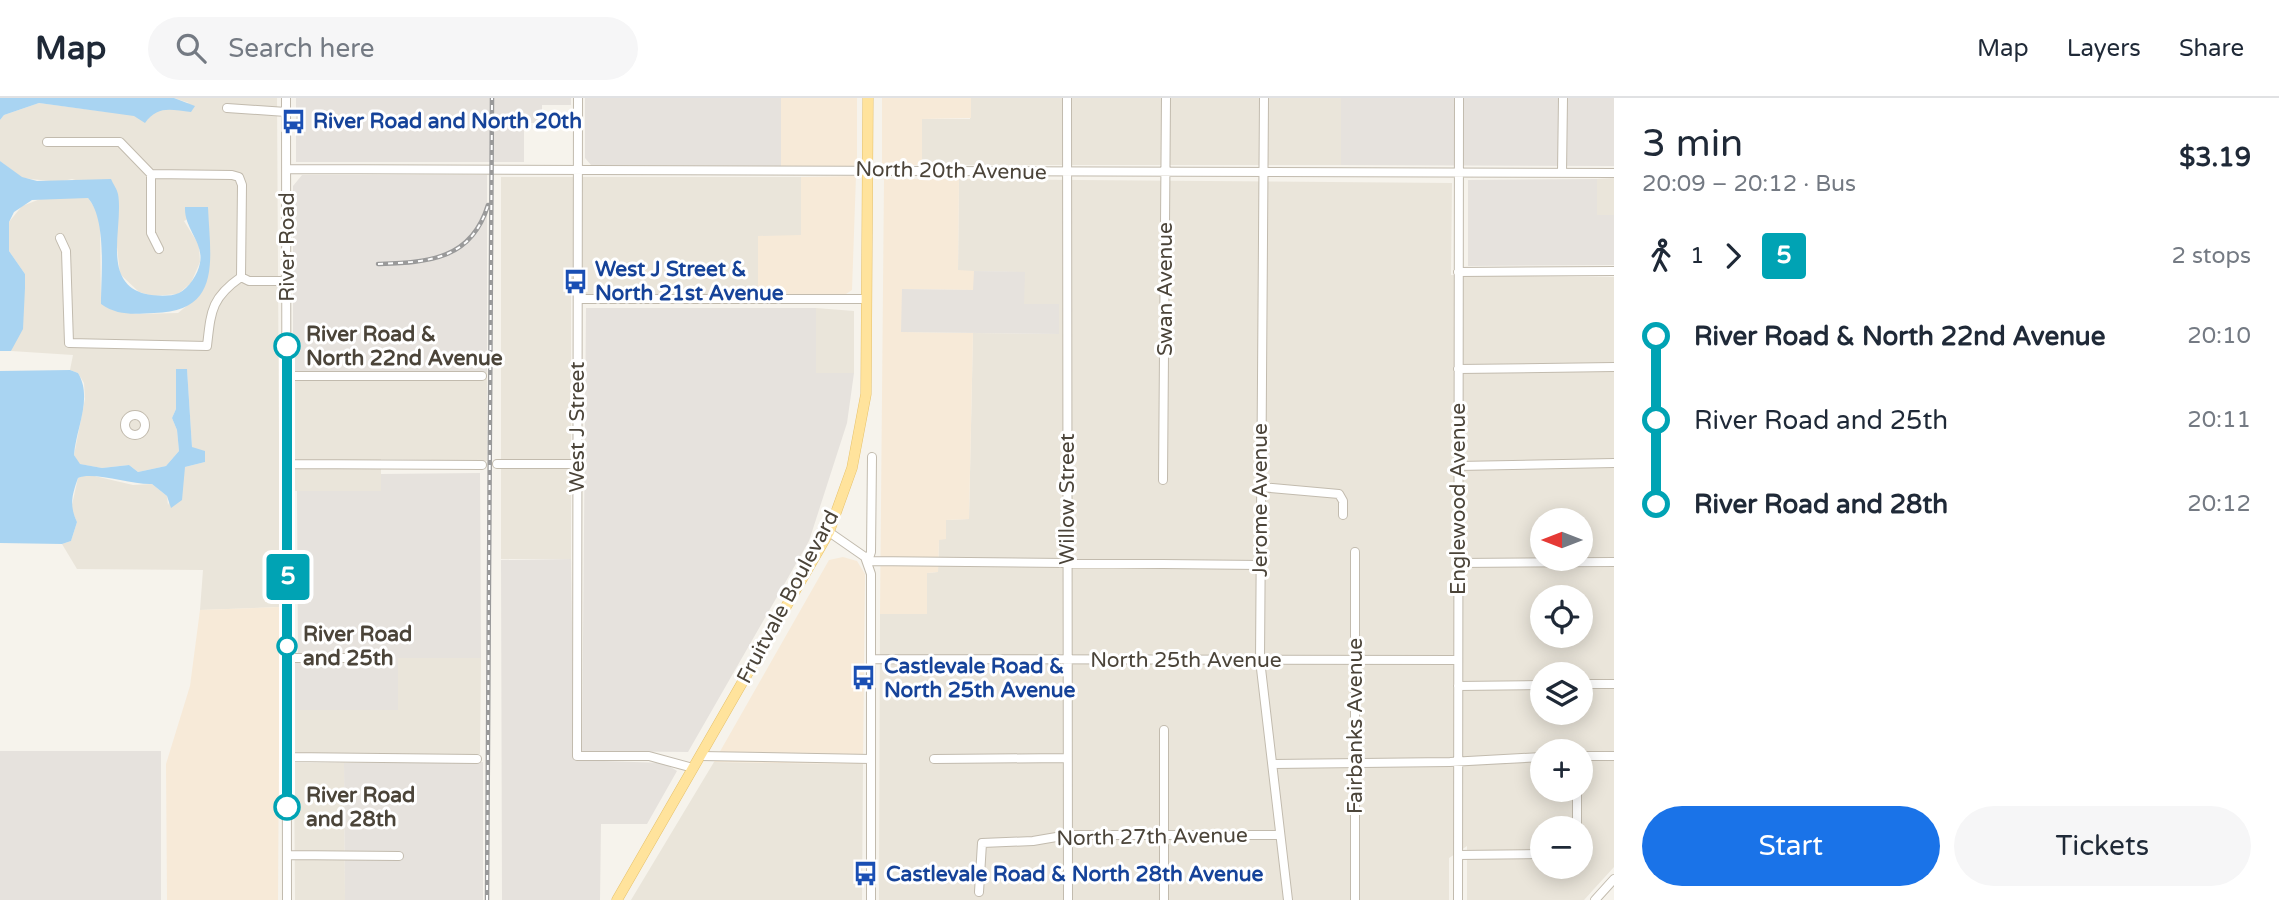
<!DOCTYPE html>
<meta charset="utf-8">
<style>
body{margin:0;font-family:"Varela Round",sans-serif;background:#f6f6f7;color:#1f2937;height:100vh;display:flex;flex-direction:column;font-size:26px;white-space:nowrap}
*{box-sizing:border-box;margin:0}
p{font-size:23px;color:#747a83}
.icon{flex:none;width:38px;height:38px;fill:none;stroke:currentColor;stroke-width:2;stroke-linecap:round;stroke-linejoin:round}
.map{position:relative;flex:1;overflow:hidden}
.drawer{display:flex;flex-direction:column;background:#fff;width:665px}
.drawer>*{flex:none}
.badge{padding:0 14px;border-radius:5px;font-size:24px;line-height:46px}
.needle{width:46px;rotate:270deg}
.fabs{position:absolute;left:1530px;top:410px;display:grid;gap:14px}
.fabs a{display:grid;place-items:center;width:63px;height:63px;border-radius:50%;background:#fff;box-shadow:0 4px 18px #0003;font-size:35px}
.map>.badge{position:absolute;translate:-50% -50%;box-shadow:0 0 0 4px #fff}
.legs{display:flex;align-items:center;gap:10px;height:77px;padding:0 28px;font-size:23px}
.legs p{margin-inline-start:auto}
.headline{display:flex;align-items:center;justify-content:space-between;height:119px;padding:0 28px}
h1{font-size:38px;font-weight:600;line-height:52px}
.primary-button{display:flex;gap:14px;margin-top:auto;padding:14px 28px}
.primary-button a{flex:1;height:80px;border-radius:42px;background:#1a73e8;color:#fff;font-size:28px;font-weight:600;line-height:80px;text-align:center}
.primary-button a+a{background:#f6f6f7;color:#1f2937}
ul{padding:0 28px;list-style:none}
li{display:flex;align-items:center;gap:24px;height:84px;font-size:26px}
li i{display:grid;place-items:center;width:10px;height:100%;margin:0 9px;background:currentColor}
li i::after{content:'';width:18px;height:18px;margin:-9px;border:5px solid;border-radius:50%;background:#fff}
li p{margin-inline-start:auto}
li:first-child i{background:linear-gradient(#0000 50%,currentColor 0)}
li:last-child i{background:linear-gradient(currentColor 50%,#0000 0)}
header{display:flex;align-items:center;gap:42px;box-sizing:border-box;height:98px;padding:0 35px;background:#fff;border-bottom:2px solid #e0e1e3}
header strong{font-size:33px}
nav{display:flex;gap:38px;margin-inline-start:auto;font-size:24px}
.search{width:490px;height:63px;background:#f6f6f7;display:flex;align-items:center;gap:18px;box-sizing:border-box;padding:0 24px;border-radius:38px;color:#747a83;font-size:26px}
main{display:flex;flex:1;min-height:0}
.map>svg:first-child{display:block}
.residential{fill:#eae5da;fill-rule:evenodd}
.commercial{fill:#f7ead8}
.industrial{fill:#e6e2dd}
.water{fill:#a9d4f2}
.lines{fill:none;stroke-linecap:round;stroke-linejoin:round}
.minor-casing{stroke:#c2bbae;stroke-width:10}
.major-casing{stroke:#e6c16a;stroke-width:11}
.minor{stroke:#fff;stroke-width:8}
.major{stroke:#ffe39c;stroke-width:10}
.rail-casing{stroke:#9a9a9a;stroke-width:4.5}
.rail{stroke:#fff;stroke-width:2;stroke-dasharray:5;stroke-linecap:butt}
.line-1-casing{stroke:#fff;stroke-width:16}
.line-1{stroke:#00a3b4;stroke-width:10}
.stop-1-dot{fill:#fff;stroke:#00a3b4;stroke-width:3.5}
.labels{text-anchor:middle;dominant-baseline:central;stroke-width:6;stroke-linejoin:round;paint-order:stroke}
.transit-label{font-size:21px;font-weight:bold;fill:#164399;stroke:#fff;text-anchor:start}
.street-label{font-size:21px;fill:#4b4439;stroke:#fff}
.stop-label{font-size:21px;font-weight:bold;fill:#4b4439;stroke:#fff;text-anchor:start}
</style>
<header>
<strong>Map</strong>
<div class="search"><svg class="icon" aria-label="search" viewBox="0 0 24 24"><circle cx="10" cy="10" r="6"/><path d="M15 15l6 6"/></svg>Search here</div>
<nav><a>Map</a><a>Layers</a><a>Share</a></nav>
</header>
<main>
<div class="map">
<svg width="1614" height="802" viewBox="0 0 1614 802">
<rect width="100%" height="100%" fill="#f6f3ec"/>
<path class="residential" d="M174,0h103l3,509 -80,3 3,-40 -126,-1 -15,-25 9,-3 6,-19 -6,-13 7,-31 8,-4 47,11 19,-1 15,12 1,9 17,-38 20,-5 -13,-15 -5,-77 -11,-1v40l-4,9 5,12 2,21 -13,15 -28,6 -9,-7 -27,3 -23,-4 -5,-9 11,-56 -1,-16 -6,-10 -8,-3 3,-15 -62,-4 4,-10 10,-67 -16,-23v-29l13,-16 21,-8h45l9,13 3,13 1,80 35,10 42,-1 21,-17 9,-88 -24,13 15,24 1,17 -9,21 -13,11 -25,2 -14,-4 -19,-18 -5,-45 3,-35 -46,-15 -14,3 -36,-4 -22,-17v-41l4,-5 35,-12 68,9h46l36,-9z
M971,0h370v67h-419v-46h48z
M501,79h300v59h-43v59h-187v264h-70z
M1614,80v37h-17v-36z
M959,81l493,4 -1,92 163,2v590l-30,33h-117v-54l-18,12v42h-570l1,-286h46l1,-41 11,-1 1,-33 7,-19 23,-1 4,-186 85,1 -34,-30v-32l-66,-1zM1542,422h38v38h-38zM1542,499h38v38h-38zM1542,576h38v38h-38zM1542,653h38v38h-38zM1542,730h38v38h-38z
M816,210l38,3v62h-38z
M293,274h194v89l-106,-2v32h-86z
M398,559l83,1 -1,96h-185v-44h102z
M714,664l149,2 -1,136h-231z
M294,665h50l1,137h-50z"/>
<path class="commercial" d="M781,0h76v68h-76z
M882,0h89v20l-49,1v46h-40z
M856,78l-4,114 -6,4 -88,1v-59l43,-1v-58z
M884,81h75l-1,91 16,1v19l-72,-1v43l71,1 -4,186 -23,1v19l-7,1 -1,32 -11,1v41h-47z
M843,459l14,4 8,13 -2,190 -149,-2 115,-202z
M280,509l-2,293h-111l-1,-136 24,-78 10,-76z"/>
<path class="industrial" d="M296,0h275v7h-29v18h-18v39h-228z
M585,0h196v68l-190,-1 -6,-7z
M1341,0h273v68l-273,-1z
M302,77h185v197h-194v-186z
M1597,81v36h17v50l-146,1v-86z
M974,173l51,1 -1,32h35v30l-158,-2 1,-43 71,1z
M586,210h230v65h38l-7,50 -38,118 -121,211 -106,-1z
M480,375l1,185h-83v52h-103l-1,-45 4,-7 -1,-167h84v-17z
M571,461l3,201 90,3 13,8 -30,53h-46l-1,76h-98l-1,-340z
M0,653h161v149h-161z
M483,664v138h-138l-1,-137z"/>
<path class="water" d="M0,0h174l21,8 -4,6c-20,-2 -33,-7 -46,11l-11,-7 -95,-13 -35,12 -4,5z
M0,63l22,16 15,4 74,-2c2,5 6,10 7,15 6,32 -18,89 28,100 9,2 24,3 33,-1 10,-5 19,-19 21,-30 4,-21 -16,-34 -15,-56h23c2,51 15,105 -54,106 -20,1 -36,3 -53,-9 0,-29 6,-84 -13,-106l-56,2 -18,12 -5,10v29l16,23v14l-2,41 -12,22h-11z
M176,271h11l5,78 13,4v11l-20,5 -3,33 -11,8 -4,-12 -15,-12c-20,1 -59,-13 -74,-6 -6,17 -9,27 -1,44l-6,19 -9,3 -62,-1v-172l70,-1 8,3c15,25 -2,55 -4,82l6,9 22,4 27,-3 9,7 28,-6 13,-15 -2,-21 -5,-12 4,-9z"/>
<g class="lines">
<defs>
<path id="minor" d="M286,0l1,802
M578,0l-1,658h72l44,12
M1067,0l1,802
M1264,0l-4,562 28,240
M227,10l59,4
M47,44h73l31,32 81,1 7,2 3,8 -1,92c-30,21 -30,34 -34,69l-138,-3 -3,-92 -6,-13
M287,71l1327,4
M1562,75l1,-75
M151,76v59l8,16
M1458,174l156,-1
M241,179l8,4h37
M578,201h288
M1458,271l156,-2
M287,278h195
M125 327a10 10 0 1 1 20 0a10 10 0 1 1-20 0Z
M872,359l-1,95 -3,9 392,4
M288,366l194,1
M497,366h80
M1458,368l156,-3
M1163,382l3,-382
M1260,389l79,7 4,7v14
M829,434l36,25 6,17v326
M1355,454v348
M1458,465l156,-1
M287,560h95
M872,561l586,1
M1580,586h34
M1458,588l84,-1
M700,658l171,3
M1580,658h34
M287,659l190,2
M934,661l132,-1
M1273,666l177,-2 92,-5
M1577,730v-39
M287,757l112,1
M1458,757l84,-1
M979,794l3,-49 51,-2 35,-6h212
M1164,802v-170
M1458,802l1,-802
M1595,802l19,-21"/>
<path id="major" d="M617,802l212,-368 23,-64 14,-74 2,-296"/>
</defs>
<use href="#minor" class="minor-casing"/>
<use href="#major" class="major-casing"/>
<use href="#minor" class="minor"/>
<use href="#major" class="major"/>
<defs>
<path id="rail" d="M378,166c49,-2 93,-3 110,-59
M487,802l5,-802"/>
</defs>
<use href="#rail" class="rail-casing"/>
<use href="#rail" class="rail"/>
</g>
<g class="lines">
<defs>
<path id="line-1" d="M287,248v461"/>
</defs>
<use href="#line-1" class="line-1-casing"/>
<use href="#line-1" class="line-1"/>
</g>
<defs>
<symbol id="bus-bare" viewBox="-9 -9 18 18"><path d="M-5-6H5V4H4V6H2V4H-2V6H-4V4H-5ZM-3.5-4V0h7V-4ZM-3.5 1.2v1.5H-2V1.2ZM2 1.2v1.5H3.5V1.2Z" fill="#1a4fb4" stroke="#fff" stroke-width="2.5" paint-order="stroke"/></symbol>
</defs>
<g fill-rule="evenodd">
<use href="#bus-bare" x="276" y="6" width="35" height="35"/>
<use href="#bus-bare" x="558" y="166" width="35" height="35"/>
<use href="#bus-bare" x="846" y="562" width="35" height="35"/>
<use href="#bus-bare" x="848" y="758" width="35" height="35"/>
</g>
<g class="stop-1-dot">
<circle cx="287" cy="248" r="12"/>
<circle cx="287" cy="548" r="9"/>
<circle cx="287" cy="709" r="12"/>
</g>
<g class="labels">
<g class="transit-label">
<text x="313" y="23">River Road and North 20th</text>
<text x="595" y="171">West J Street &amp;<tspan x="595" dy="24">North 21st Avenue</tspan></text>
<text x="884" y="568">Castlevale Road &amp;<tspan x="884" dy="24">North 25th Avenue</tspan></text>
<text x="886" y="776">Castlevale Road &amp; North 28th Avenue</text>
</g>
<g class="street-label">
<text transform="translate(951 73) rotate(1)">North 20th Avenue</text>
<text transform="translate(287 149) rotate(-90)">River Road</text>
<text transform="translate(1165 191) rotate(-90)">Swan Avenue</text>
<text transform="translate(577 329) rotate(-90)">West J Street</text>
<text transform="translate(1067 401) rotate(-90)">Willow Street</text>
<text transform="translate(1458 401) rotate(-90)">Englewood Avenue</text>
<text transform="translate(1260 402) rotate(-90)">Jerome Avenue</text>
<text transform="translate(788 499) rotate(-62)">Fruitvale Boulevard</text>
<text x="1186" y="562">North 25th Avenue</text>
<text transform="translate(1355 628) rotate(-90)">Fairbanks Avenue</text>
<text transform="translate(1152 739) rotate(-1)">North 27th Avenue</text>
</g>
<g class="stop-label">
<text x="306" y="236">River Road &amp;<tspan x="306" dy="24">North 22nd Avenue</tspan></text>
<text x="303" y="536">River Road<tspan x="303" dy="24">and 25th</tspan></text>
<text x="306" y="697">River Road<tspan x="306" dy="24">and 28th</tspan></text>
</g>
</g>
</svg>
<div class="fabs">
<a><svg class="needle" viewBox="-14 -14 28 28"><path d="M0-13l5 13h-10z" fill="#e53935"/><path d="M0 13l5-13h-10z" fill="#747a83"/></svg></a>
<a><svg class="icon" aria-label="locate" viewBox="0 0 24 24"><circle cx="12" cy="12" r="6"/><path d="M12 2v4M12 18v4M2 12h4M18 12h4"/></svg></a>
<a><svg class="icon" aria-label="layers" viewBox="0 0 24 24"><path d="M12 4l9 5-9 5-9-5zM3 14l9 5 9-5"/></svg></a>
<a>+</a>
<a>−</a>
</div>
<b class="badge" style="left:288px;top:479px;background:#00a3b4;color:#fff">5</b>
</div>
<section class="drawer">
<div class="headline"><div><h1>3 min</h1><p>20:09 – 20:12 · Bus</p></div><b>$3.19</b></div>
<div class="legs"><svg class="icon" aria-label="walk" viewBox="0 0 24 24"><circle cx="13" cy="4" r="2"/><path d="M13 8l-2 6 4 7M11 14l-3 7M7 12l3-4h3l4 4"/></svg>1<svg class="icon" aria-label="forward" viewBox="0 0 24 24"><path d="M9 5l7 7-7 7"/></svg><b class="badge" style="background:#00a3b4;color:#fff">5</b><p>2 stops</p></div>
<ul>
<li><i style="color:#00a3b4"></i><b>River Road &amp; North 22nd Avenue</b><p>20:10</p></li>
<li><i style="color:#00a3b4"></i><span>River Road and 25th</span><p>20:11</p></li>
<li><i style="color:#00a3b4"></i><b>River Road and 28th</b><p>20:12</p></li>
</ul>
<div class="primary-button"><a>Start</a><a>Tickets</a></div>
</section>
</main>
